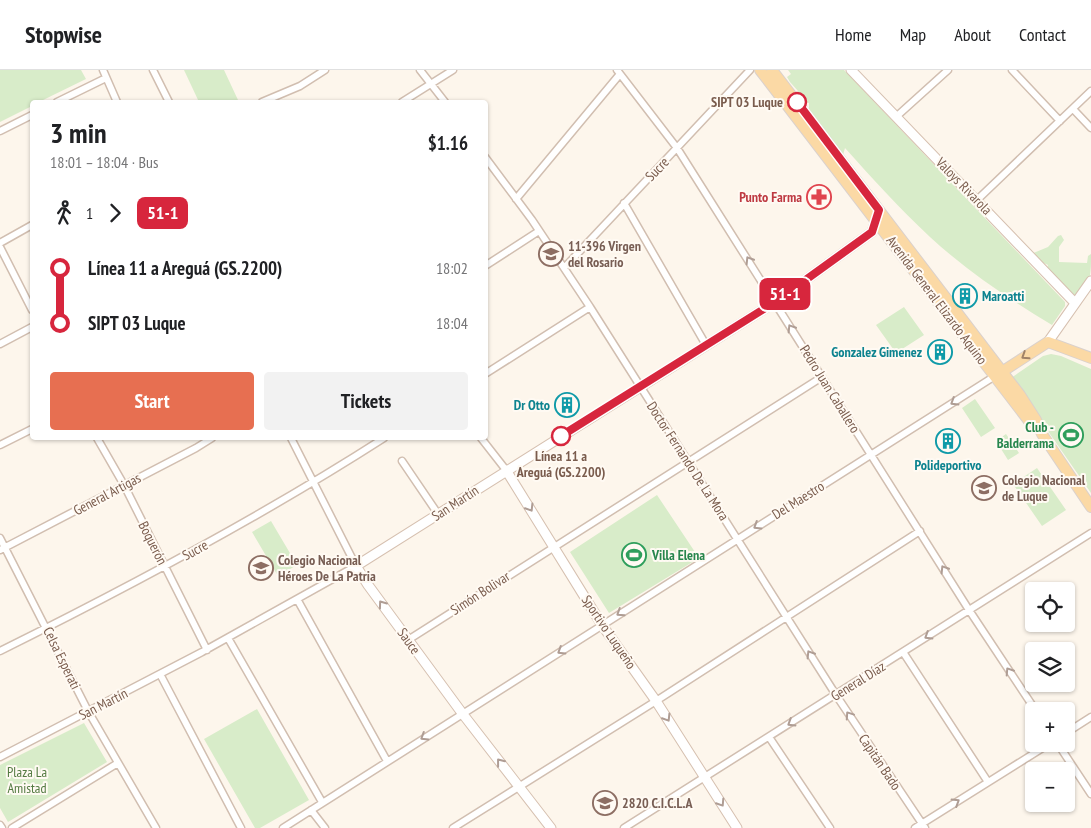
<!DOCTYPE html>
<meta charset="utf-8">
<style>
body{margin:0;font-family:"PT Sans Narrow",sans-serif;background:#f2f2f2;color:#202124;height:100vh;display:flex;flex-direction:column;font-size:19px;white-space:nowrap}
*{box-sizing:border-box;margin:0}
p{font-size:16px;color:#757577}
.icon{flex:none;width:28px;height:28px;fill:none;stroke:currentColor;stroke-width:2;stroke-linecap:round;stroke-linejoin:round}
.map{position:relative;flex:1;overflow:hidden}
.panel{position:absolute;left:30px;top:30px;width:458px;height:340px;display:flex;flex-direction:column;background:#fff;border-radius:5px;box-shadow:0 1px 4px #0004}
.panel>*{flex:none}
.badge{padding:0 10px;border-radius:8px;font-size:18px;line-height:32px}
.tools{position:absolute;left:1025px;top:512px;display:grid;gap:10px}
.tools a{display:grid;place-items:center;width:50px;height:50px;border-radius:5px;background:#fff;box-shadow:0 1px 4px #0004;font-size:25px}
.map>.badge{position:absolute;translate:-50% -50%;box-shadow:0 0 0 2px #fff}
.legs{display:flex;align-items:center;gap:8px;height:55px;padding:0 20px;font-size:16px}
.legs p{margin-inline-start:auto}
.head{display:flex;align-items:center;justify-content:space-between;height:85px;padding:0 20px}
h1{font-size:28px;font-weight:700;line-height:38px}
.primary-button{display:flex;gap:10px;margin-top:auto;padding:10px 20px}
.primary-button a{flex:1;height:58px;border-radius:5px;background:#e76f51;color:#fff;font-size:20px;font-weight:700;line-height:58px;text-align:center}
.primary-button a+a{background:#f2f2f2;color:#202124}
ul{padding:0 20px;list-style:none}
li{display:flex;align-items:center;gap:18px;height:55px;font-size:19px}
li i{display:grid;place-items:center;width:8px;height:100%;margin:0 6px;background:currentColor}
li i::after{content:'';width:12px;height:12px;margin:-6px;border:4px solid;border-radius:50%;background:#fff}
li p{margin-inline-start:auto}
li:first-child i{background:linear-gradient(#0000 50%,currentColor 0)}
li:last-child i{background:linear-gradient(currentColor 50%,#0000 0)}
header{display:flex;align-items:center;gap:30px;box-sizing:border-box;height:70px;padding:0 25px;background:#fff;border-bottom:1px solid #e0e0e0}
header strong{font-size:24px}
nav{display:flex;gap:28px;margin-inline-start:auto;font-size:18px}
.map>svg:first-child{display:block}
.green{fill:#d8ecc9}
.lines{fill:none;stroke-linecap:round;stroke-linejoin:round}
.street-casing{stroke:#d1beb0;stroke-width:9}
.secondary-casing{stroke:#d6c0b0;stroke-width:11}
.primary-casing{stroke:#dad1cd;stroke-width:12}
.street{stroke:#fff;stroke-width:6}
.secondary{stroke:#fff;stroke-width:9}
.primary{stroke:#fbd9a5;stroke-width:10}
.oneway{stroke:#af9d94}
.oneway2{stroke:#a18267}
.line-1-casing{stroke:#fff;stroke-width:11}
.line-1{stroke:#d7263d;stroke-width:8}
.stop-1-dot{fill:#fff;stroke:#d7263d;stroke-width:2.5}
.labels{text-anchor:middle;dominant-baseline:central;stroke-width:4;stroke-linejoin:round;paint-order:stroke}
.stop-label{font-size:14px;font-weight:bold;fill:#7a5c4d;stroke:#fffaf3;text-anchor:end}
.street-label{font-size:14px;fill:#7a5c4d;stroke:#fffaf3}
.health-label{font-size:14px;font-weight:bold;fill:#be3a42;stroke:#fffaf3;text-anchor:end}
.education-label{font-size:14px;font-weight:bold;fill:#785e54;stroke:#fffaf3;text-anchor:start}
.culture-label{font-size:14px;font-weight:bold;fill:#0d838f;stroke:#fffaf3;text-anchor:end}
.leisure-label{font-size:14px;font-weight:bold;fill:#27864d;stroke:#fffaf3;text-anchor:end}
.park-label{font-size:14px;fill:#537a41;stroke:#fffaf3}
</style>
<header>
<strong>Stopwise</strong>
<nav><a>Home</a><a>Map</a><a>About</a><a>Contact</a></nav>
</header>
<div class="map">
<svg width="1091" height="758" viewBox="0 0 1091 758">
<rect width="100%" height="100%" fill="#fdf6ec"/>
<path class="green" d="M0,0h81l5,9 -47,23h-7v4l-32,16z
M184,0h40l14,30 -5,2h-34z
M788,0h56l221,232v4l-13,19c-43,-26 -85,-54 -122,-88 -30,-28 -58,-59 -85,-89l-2,7h-3l-20,-30 -11,-10v-12l-3,-1h-6l-1,-2 -1,-9 -8,-9 -3,-5 4,-3z
M1061,165l3,5 -5,7v15l28,1 1,-7 3,-2c0,22 0,32 -17,43l-27,-29 1,-3 -11,-5 -6,-6 17,-7 10,-11z
M904,237l20,28 -28,18 -20,-28z
M1051,284l10,2 30,13v124l-80,-115 32,-22z
M975,329l20,29 -14,9 -19,-29z
M1006,364l13,19 -11,7 -12,-19z
M1037,398l29,42 -24,16 -29,-42z
M657,425l42,63 -90,55 -39,-61z
M271,451l26,44 -19,11 -26,-44z
M257,639l52,91 -49,28h-5l-51,-89z
M84,653l23,39 -99,60 -8,-14v-43z"/>
<g class="lines">
<defs>
<path id="street" d="M103,0l14,32
M153,0l16,32
M420,0l25,32
M617,0l60,78 292,462 67,101
M1012,0l48,51
M57,32l49,-24
M262,32l38,-16 25,-16
M402,32l51,-32
M1073,39l18,19
M897,46l51,-46
M0,61l32,-16
M485,87l47,63 58,87 246,388 89,133
M516,129l104,-125
M977,130l114,-109
M624,133l82,142
M0,173l32,-18
M0,177l32,63
M485,196l54,-35
M564,198l186,-198
M0,274l32,-17
M485,304l105,-67
M97,368l27,47 83,165
M481,368l25,32
M0,375l32,-16
M402,391l36,53
M0,468l88,173 68,117
M0,480l196,-102 16,-10
M297,529l90,162
M228,568l94,164
M408,570l414,-263
M0,581c131,-65 261,-134 384,-213
M903,582l85,130
M160,604l81,154
M1066,663l25,-16
M769,667l61,91
M1058,674l33,50
M0,687l202,-105 154,-86 -65,-128
M311,740l14,18
M0,755l2,3
M12,758l106,-65
M283,758l712,-452
M453,758l203,-127 264,-170
M624,758l467,-295
M915,758l134,-84"/>
<path id="secondary" d="M851,0l224,233
M1048,272l43,-61
M506,400l96,155 54,76 81,127
M551,758l-89,-115 -94,-128 -12,-19 419,-264 97,-70 5,-15"/>
<path id="primary" d="M760,0l272,355
M772,0l248,325 16,25 6,14 49,73
M997,305l51,-33 43,16"/>
</defs>
<use href="#street" class="street-casing"/>
<use href="#secondary" class="secondary-casing"/>
<use href="#primary" class="primary-casing"/>
<use href="#street" class="street"/>
<use href="#secondary" class="secondary"/>
<use href="#primary" class="primary"/>
</g>
<defs><path id="oneway-chevron" d="M-2-3.5L2.5 0L-2 3.5" fill="none" stroke-width="1.6" stroke-linecap="round" stroke-linejoin="round" transform="scale(1.25)"/></defs>
<g class="oneway">
<use href="#oneway-chevron" transform="translate(749 190) rotate(-122)"/>
<use href="#oneway-chevron" transform="translate(791 258) rotate(-122)"/>
<use href="#oneway-chevron" transform="translate(954 332) rotate(148)"/>
<use href="#oneway-chevron" transform="translate(530 438) rotate(58)"/>
<use href="#oneway-chevron" transform="translate(757 456) rotate(148)"/>
<use href="#oneway-chevron" transform="translate(944 499) rotate(-122)"/>
<use href="#oneway-chevron" transform="translate(382 534) rotate(-126)"/>
<use href="#oneway-chevron" transform="translate(620 543) rotate(147)"/>
<use href="#oneway-chevron" transform="translate(928 566) rotate(148)"/>
<use href="#oneway-chevron" transform="translate(561 581) rotate(148)"/>
<use href="#oneway-chevron" transform="translate(810 584) rotate(-122)"/>
<use href="#oneway-chevron" transform="translate(1009 601) rotate(-123)"/>
<use href="#oneway-chevron" transform="translate(849 645) rotate(-124)"/>
<use href="#oneway-chevron" transform="translate(667 648) rotate(58)"/>
<use href="#oneway-chevron" transform="translate(791 653) rotate(148)"/>
<use href="#oneway-chevron" transform="translate(424 667) rotate(148)"/>
<use href="#oneway-chevron" transform="translate(500 692) rotate(-128)"/>
<use href="#oneway-chevron" transform="translate(956 732) rotate(-32)"/>
<use href="#oneway-chevron" transform="translate(721 733) rotate(57)"/>
</g>
<use class="oneway2" href="#oneway-chevron" transform="translate(1025 286) rotate(147)"/>
<g class="lines">
<defs>
<path id="line-1" d="M561,366l214,-134 97,-70 7,-22 -82,-108"/>
</defs>
<use href="#line-1" class="line-1-casing"/>
<use href="#line-1" class="line-1"/>
</g>
<defs>
<symbol id="pharmacy-ring" viewBox="-11 -11 22 22"><circle r="9.5" fill="#fffaf3" stroke="#e0444e" stroke-width="1.5"/><path d="M-2-6h4v4h4v4h-4v4h-4v-4h-4v-4h4Z" fill="#e0444e"/></symbol>
<symbol id="school-ring" viewBox="-11 -11 22 22"><circle r="9.5" fill="#fffaf3" stroke="#8d6e63" stroke-width="1.5"/><path d="M0-5L7-2L0 1L-7-2ZM-4 1L0 2.5L4 1V4Q0 6-4 4Z" fill="#8d6e63"/></symbol>
<symbol id="building-ring" viewBox="-11 -11 22 22"><circle r="9.5" fill="#fffaf3" stroke="#0f9aa8" stroke-width="1.5"/><path d="M-4-6H4V6H1V3H-1V6H-4ZM-2.5-4.3h1.7v1.8h-1.7ZM.8-4.3h1.7v1.8H.8ZM-2.5-1h1.7V.8h-1.7ZM.8-1h1.7V.8H.8Z" fill="#0f9aa8"/></symbol>
<symbol id="stadium-ring" viewBox="-11 -11 22 22"><circle r="9.5" fill="#fffaf3" stroke="#2e9e5b" stroke-width="1.5"/><path d="M0-5a6.5 5 0 1 0 0 10a6.5 5 0 1 0 0-10ZM-3.5-1.8h7v3.6h-7Z" fill="#2e9e5b"/></symbol>
</defs>
<g fill-rule="evenodd">
<use href="#pharmacy-ring" x="805" y="113" width="28" height="28"/>
<use href="#school-ring" x="537" y="170" width="28" height="28"/>
<use href="#building-ring" x="951" y="212" width="28" height="28"/>
<use href="#building-ring" x="926" y="268" width="28" height="28"/>
<use href="#building-ring" x="553" y="321" width="28" height="28"/>
<use href="#stadium-ring" x="1057" y="351" width="28" height="28"/>
<use href="#building-ring" x="934" y="357" width="28" height="28"/>
<use href="#school-ring" x="970" y="404" width="28" height="28"/>
<use href="#stadium-ring" x="620" y="471" width="28" height="28"/>
<use href="#school-ring" x="247" y="484" width="28" height="28"/>
<use href="#school-ring" x="591" y="719" width="28" height="28"/>
</g>
<g class="stop-1-dot">
<circle cx="797" cy="32" r="9"/>
<circle cx="561" cy="366" r="9"/>
</g>
<g class="labels">
<g class="stop-label">
<text x="783" y="32">SIPT 03 Luque</text>
<text x="561" y="386" text-anchor="middle">Línea 11 a<tspan x="561" dy="16">Areguá (GS.2200)</tspan></text>
</g>
<g class="street-label">
<text transform="translate(657 99) rotate(-46)">Sucre</text>
<text transform="translate(964 116) rotate(46)">Valoys Rivarola</text>
<text transform="translate(937 230) rotate(53)">Avenida General Elizardo Aquino</text>
<text transform="translate(830 319) rotate(58)">Pedro Juan Caballero</text>
<text transform="translate(688 391) rotate(57)">Doctor Fernando De La Mora</text>
<text transform="translate(107 424) rotate(-28)">General Artigas</text>
<text transform="translate(798 430) rotate(-32)">Del Maestro</text>
<text transform="translate(455 433) rotate(-33)">San Martín</text>
<text transform="translate(153 473) rotate(63)">Boquerón</text>
<text transform="translate(195 480) rotate(-29)">Sucre</text>
<text transform="translate(480 523) rotate(-33)">Simón Bolivar</text>
<text transform="translate(609 562) rotate(56)">Sportivo Luqueño</text>
<text transform="translate(409 571) rotate(54)">Sauce</text>
<text transform="translate(62 588) rotate(64)">Celsa Esperati</text>
<text transform="translate(858 611) rotate(-32)">General Díaz</text>
<text transform="translate(103 634) rotate(-27)">San Martín</text>
<text transform="translate(880 692) rotate(56)">Capitán Bado</text>
</g>
<g class="health-label">
<text x="802" y="127">Punto Farma</text>
</g>
<g class="education-label">
<text x="568" y="176">11-396 Virgen<tspan x="568" dy="16">del Rosario</tspan></text>
<text x="1002" y="410">Colegio Nacional<tspan x="1002" dy="16">de Luque</tspan></text>
<text x="278" y="490">Colegio Nacional<tspan x="278" dy="16">Héroes De La Patria</tspan></text>
<text x="622" y="733">2820 C.I.C.L.A</text>
</g>
<g class="culture-label">
<text x="982" y="226" text-anchor="start">Maroatti</text>
<text x="922" y="282">Gonzalez Gimenez</text>
<text x="550" y="335">Dr Otto</text>
<text x="948" y="395" text-anchor="middle">Polideportivo</text>
</g>
<g class="leisure-label">
<text x="1054" y="357">Club -<tspan x="1054" dy="16">Balderrama</tspan></text>
<text x="652" y="485" text-anchor="start">Villa Elena</text>
</g>
<g class="park-label">
<text x="27" y="702">Plaza La<tspan x="27" dy="16">Amistad</tspan></text>
</g>
</g>
</svg>
<div class="tools">
<a><svg class="icon" aria-label="locate" viewBox="0 0 24 24"><circle cx="12" cy="12" r="6"/><path d="M12 2v4M12 18v4M2 12h4M18 12h4"/></svg></a>
<a><svg class="icon" aria-label="layers" viewBox="0 0 24 24"><path d="M12 4l9 5-9 5-9-5zM3 14l9 5 9-5"/></svg></a>
<a>+</a>
<a>−</a>
</div>
<b class="badge" style="left:785px;top:224px;background:#d7263d;color:#fff">51-1</b>
<section class="panel">
<div class="head"><div><h1>3 min</h1><p>18:01 – 18:04 · Bus</p></div><b>$1.16</b></div>
<div class="legs"><svg class="icon" aria-label="walk" viewBox="0 0 24 24"><circle cx="13" cy="4" r="2"/><path d="M13 8l-2 6 4 7M11 14l-3 7M7 12l3-4h3l4 4"/></svg>1<svg class="icon" aria-label="forward" viewBox="0 0 24 24"><path d="M9 5l7 7-7 7"/></svg><b class="badge" style="background:#d7263d;color:#fff">51-1</b></div>
<ul>
<li><i style="color:#d7263d"></i><b>Línea 11 a Areguá (GS.2200)</b><p>18:02</p></li>
<li><i style="color:#d7263d"></i><b>SIPT 03 Luque</b><p>18:04</p></li>
</ul>
<div class="primary-button"><a>Start</a><a>Tickets</a></div>
</section>
</div>
